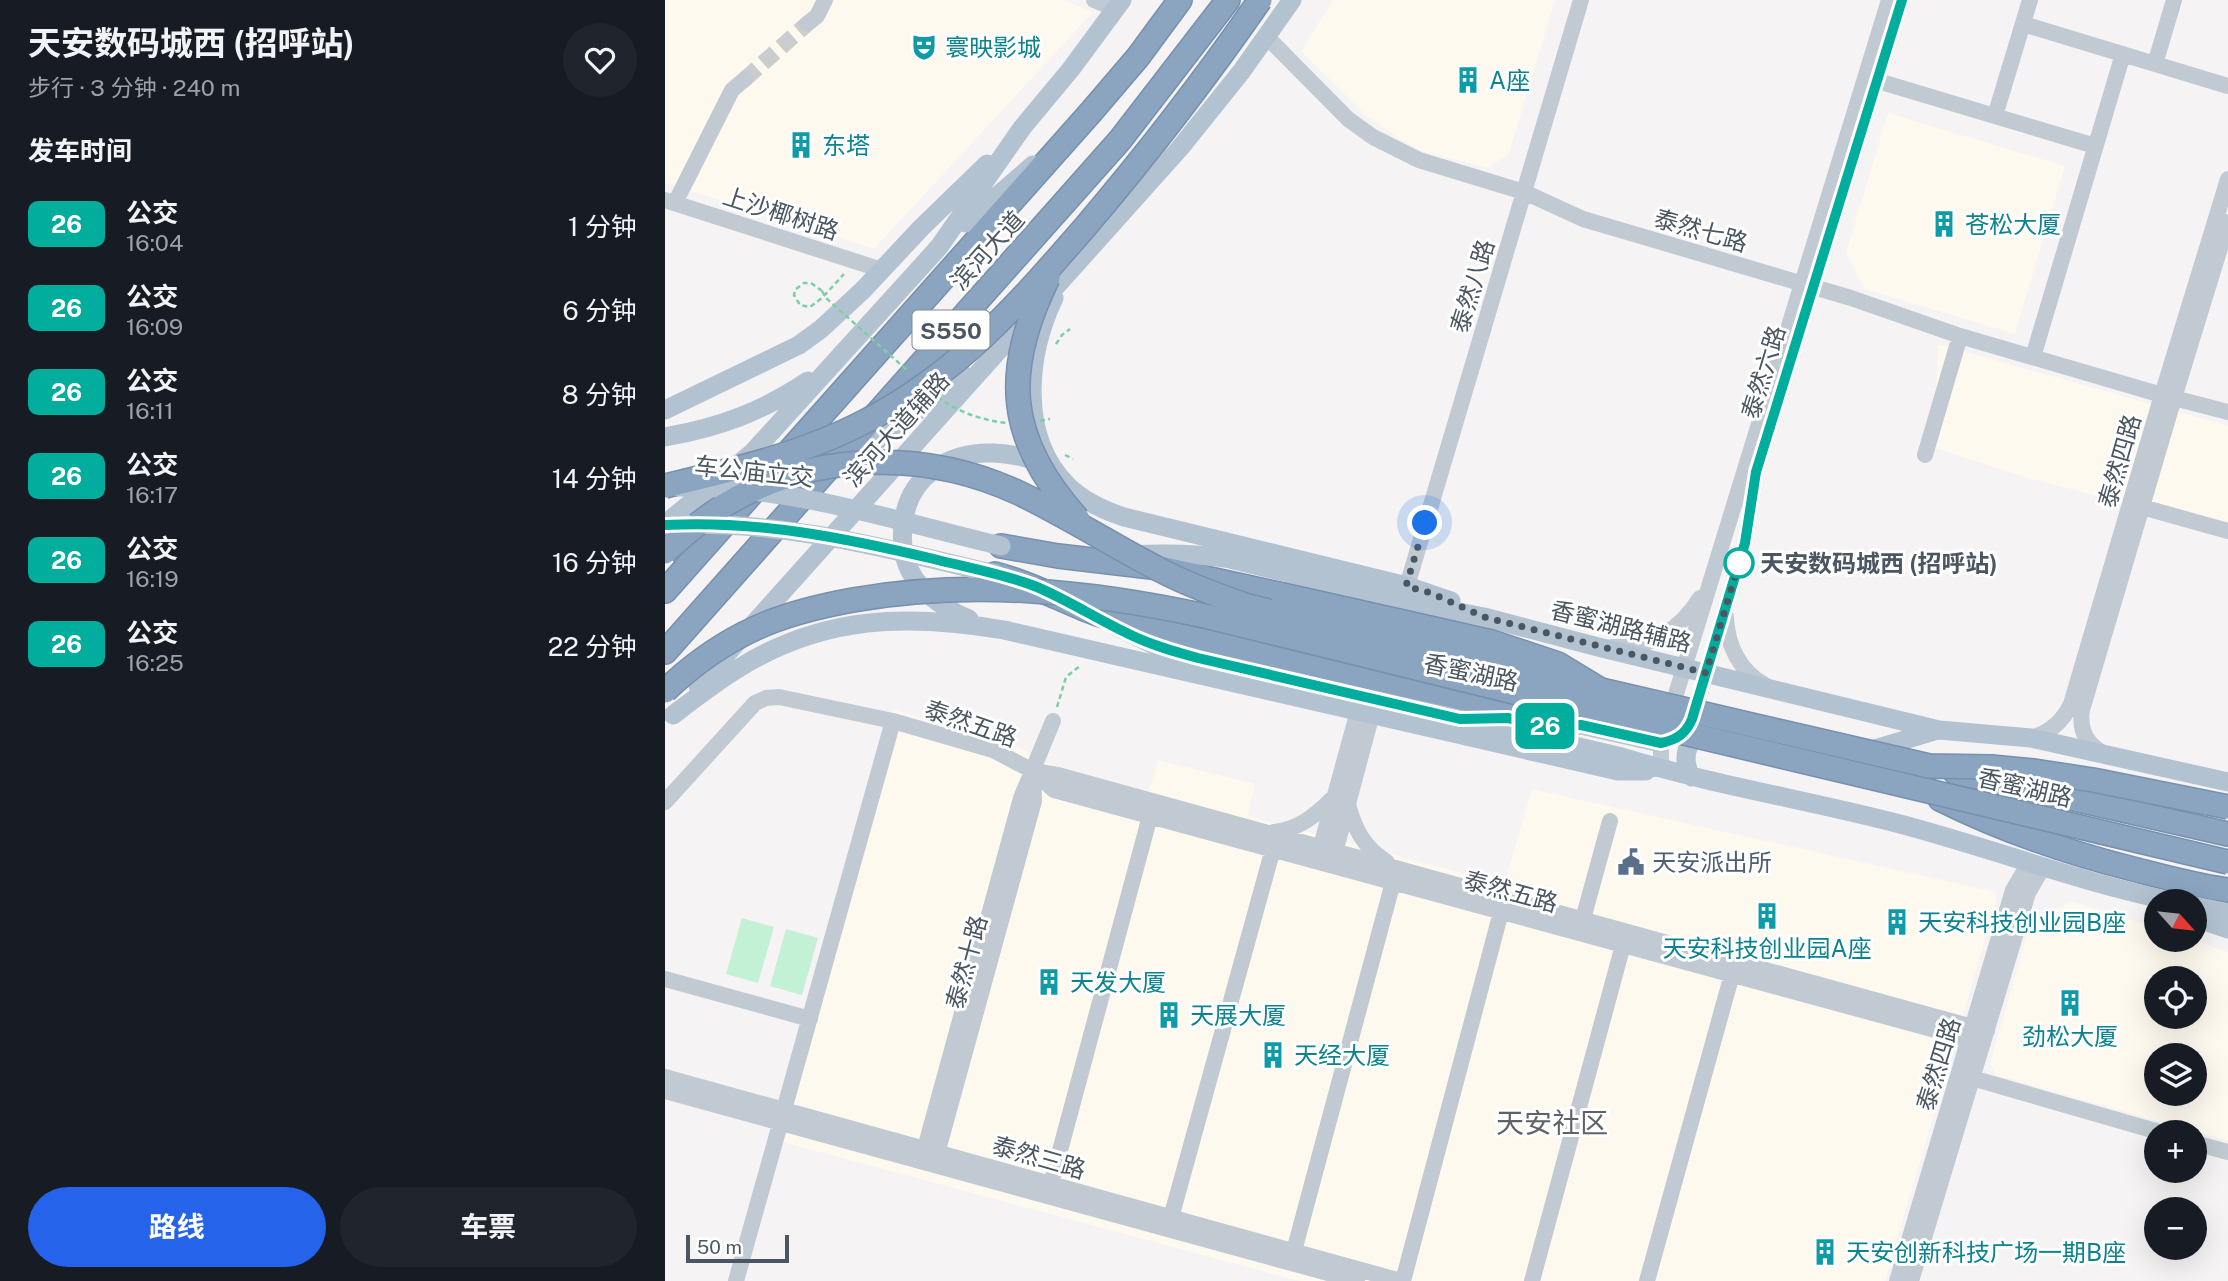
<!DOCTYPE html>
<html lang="zh">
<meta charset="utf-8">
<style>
body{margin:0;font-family:"Public Sans","Noto Sans SC",sans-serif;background:#20242c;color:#f1f3f6;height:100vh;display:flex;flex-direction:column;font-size:26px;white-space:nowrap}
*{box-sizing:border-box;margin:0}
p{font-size:23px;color:#9ea1a6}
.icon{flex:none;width:38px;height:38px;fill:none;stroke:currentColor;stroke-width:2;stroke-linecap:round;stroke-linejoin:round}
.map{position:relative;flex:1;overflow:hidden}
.drawer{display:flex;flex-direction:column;background:#171b24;width:665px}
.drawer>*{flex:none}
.badge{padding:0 14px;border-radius:10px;font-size:24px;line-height:46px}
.needle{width:46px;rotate:117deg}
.tools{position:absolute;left:1479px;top:889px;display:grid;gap:14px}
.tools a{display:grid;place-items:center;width:63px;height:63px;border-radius:50%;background:#171b24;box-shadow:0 7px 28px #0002;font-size:35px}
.scale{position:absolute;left:21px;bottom:18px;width:103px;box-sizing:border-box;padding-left:7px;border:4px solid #4a5661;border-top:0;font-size:19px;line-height:24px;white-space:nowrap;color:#4a5661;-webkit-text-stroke:5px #fff;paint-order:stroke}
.you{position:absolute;width:35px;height:35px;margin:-18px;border:5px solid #fff;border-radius:50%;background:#1a73e8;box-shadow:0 0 0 10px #1a73e833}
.map>.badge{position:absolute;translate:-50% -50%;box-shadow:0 0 0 4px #fff}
h2{padding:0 28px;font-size:26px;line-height:63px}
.round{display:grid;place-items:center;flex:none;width:74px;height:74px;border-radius:37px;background:#20242c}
.head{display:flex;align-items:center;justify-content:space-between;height:119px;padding:0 28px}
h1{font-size:33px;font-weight:700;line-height:52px}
.action{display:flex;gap:14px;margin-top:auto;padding:14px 28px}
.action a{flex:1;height:80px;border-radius:42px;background:#2563eb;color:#fff;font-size:28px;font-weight:700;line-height:80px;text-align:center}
.action a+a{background:#20242c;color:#f1f3f6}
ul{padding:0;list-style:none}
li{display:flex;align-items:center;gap:21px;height:84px;padding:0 28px}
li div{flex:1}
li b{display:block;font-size:26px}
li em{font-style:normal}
li .badge{min-width:77px;font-weight:700;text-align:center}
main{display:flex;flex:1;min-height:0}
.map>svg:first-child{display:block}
.commercial{fill:#fdf9ef;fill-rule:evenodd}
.green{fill:#c3f1d5}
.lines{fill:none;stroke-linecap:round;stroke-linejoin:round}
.minor-tunnel{stroke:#caccce;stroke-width:16;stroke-dasharray:16 8;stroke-linecap:butt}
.highway-casing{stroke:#7690ad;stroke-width:26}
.path{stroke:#7ad0a6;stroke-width:2.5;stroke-dasharray:5 3.5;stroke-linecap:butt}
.minor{stroke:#c1cad2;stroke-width:16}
.major{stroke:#b3c2d1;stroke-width:19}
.highway{stroke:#8ba5c1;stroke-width:23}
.highway-bridge-casing{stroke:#7690ad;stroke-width:26;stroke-linecap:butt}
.path-bridge{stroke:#7ad0a6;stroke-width:2.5;stroke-dasharray:5 3.5;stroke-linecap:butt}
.major-bridge{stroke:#b3c2d1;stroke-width:19}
.highway-bridge{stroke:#8ba5c1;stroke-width:23}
.line-casing{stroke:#fff;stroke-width:16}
.line{stroke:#01ad9c;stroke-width:10}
.walk{stroke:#4a5661;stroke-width:7;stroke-dasharray:0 12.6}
.stop-dot{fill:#fff;stroke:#01ad9c;stroke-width:3.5}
.labels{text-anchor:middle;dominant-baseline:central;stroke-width:6;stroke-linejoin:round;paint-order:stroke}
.shield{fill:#fff;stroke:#808990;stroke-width:2}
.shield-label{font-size:23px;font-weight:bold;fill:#4a5661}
.culture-label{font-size:24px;fill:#0d838f;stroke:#fff;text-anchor:start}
.street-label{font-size:24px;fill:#4a5661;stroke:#fff}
.stop-label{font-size:24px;font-weight:bold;fill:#4a5661;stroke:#fff;text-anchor:start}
.service-label{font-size:24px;fill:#4e5e75;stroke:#fff;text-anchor:start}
.quarter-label{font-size:28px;fill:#5f6368;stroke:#fff}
</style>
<main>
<section class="drawer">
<div class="head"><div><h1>天安数码城西 (招呼站)</h1><p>步行 · 3 分钟 · 240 m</p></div><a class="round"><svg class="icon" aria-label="heart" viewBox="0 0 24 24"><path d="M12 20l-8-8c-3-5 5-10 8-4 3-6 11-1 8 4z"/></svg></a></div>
<h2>发车时间</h2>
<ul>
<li><span class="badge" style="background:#01ad9c;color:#fff">26</span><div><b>公交</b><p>16:04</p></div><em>1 分钟</em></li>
<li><span class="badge" style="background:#01ad9c;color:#fff">26</span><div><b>公交</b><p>16:09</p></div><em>6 分钟</em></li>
<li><span class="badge" style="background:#01ad9c;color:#fff">26</span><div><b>公交</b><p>16:11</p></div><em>8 分钟</em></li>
<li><span class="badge" style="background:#01ad9c;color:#fff">26</span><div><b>公交</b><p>16:17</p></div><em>14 分钟</em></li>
<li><span class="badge" style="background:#01ad9c;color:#fff">26</span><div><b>公交</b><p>16:19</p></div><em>16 分钟</em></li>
<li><span class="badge" style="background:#01ad9c;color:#fff">26</span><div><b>公交</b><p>16:25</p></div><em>22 分钟</em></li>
</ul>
<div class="action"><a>路线</a><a>车票</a></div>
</section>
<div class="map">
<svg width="1563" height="1281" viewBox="0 0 1563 1281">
<rect width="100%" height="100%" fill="#f5f3f3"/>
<path class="commercial" d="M0,0h398l30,12 -219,237 -209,-66z
M668,0h222l-46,154 -21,14 -64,-16 -27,-15 -31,-22 -65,-64z
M1223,113l177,53 -50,168 -150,-45 -19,-36z
M1273,344l290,82v96l-101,-27 -3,8 -92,-24 -98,-31z
M227,709l121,36 38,20 98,26 9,-31 97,24 -7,32 256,68 28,-95 464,103v10l-111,379h-586l-531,-143z
M1406,901l85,27v12h36l36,12v189l-232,-66 -6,-12 41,-142zM1530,978v39h-39v-39zM1491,1055h39v39h-39z"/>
<path class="green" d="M77,918l32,9 -16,56 -32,-9z
M121,929l32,9 -16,57 -32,-9z"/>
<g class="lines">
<path class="minor-tunnel" d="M80,79l62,-55"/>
<defs>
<path id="highway" d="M336,546l57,10 102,12 123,27
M330,574c31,8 58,22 87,34 19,8 38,13 58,19l353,78 20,4 61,3
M0,591l426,-479 47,-55 42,-57
M0,652l455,-512 108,-140
M1290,772l273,62
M1275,799c62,31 126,53 193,70 31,8 63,17 95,21"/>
</defs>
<use href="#highway" class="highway-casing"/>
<path class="path" d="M157,291l-11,-8h-7l-8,6 -2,6 6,10 10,2 12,-9 22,-24
M391,344l6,-9 8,-6
M400,455l8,4
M392,707l9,-30 14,-11"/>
<path class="minor" d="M429,0l21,9
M142,24l10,-8 8,-16
M1358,24l205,62
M602,37l81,82 25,18 46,23 105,32 59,27 268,79 109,38 202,59
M1490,64l19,-64
M1203,78l227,68
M1330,116l35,-116
M0,200l217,70
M10,203l57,-113 13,-11
M1368,357l90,-303
M1509,398l54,14
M1260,455l35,-119
M1477,507l86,24
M742,586l174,-586
M1061,617c1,28 14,55 39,68
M947,647c39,1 68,-17 88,-49
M1027,720l53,-177 11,-71 146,-472
M1366,738c18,-5 32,-17 40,-34l91,-309 66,-216
M1440,754c-19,-9 -26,-24 -23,-44l92,-312 54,-176
M368,771l25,4 929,256
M1001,771l-5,-10v-18l228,-743
M0,802l90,-99 11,-5 13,-1 114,24 100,29 40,21 21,19 929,253
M683,804c6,24 16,44 39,58
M609,832c25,-3 41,-16 58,-33
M653,857l40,-146
M668,860l39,-146
M918,919l27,-98
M0,979l145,40
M0,1077l736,204
M1307,1078l187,54
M0,1091l692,190
M1530,1143l33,9
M257,1159l99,-361 32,-77
M270,1161l99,-360 -1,-24
M386,1184l99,-368
M504,1225l104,-376
M629,1251l99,-369
M71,1281l157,-560
M738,1281l98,-369
M867,1281l91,-336
M982,1281l87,-314
M1232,1281l116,-391 16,-27
M1246,1281l117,-388 15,-26"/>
<path class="major" d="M301,223l67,-58
M389,298c-27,57 -36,139 14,188 15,15 35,24 56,31l283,69 44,15
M0,410l134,-65 22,-16 42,-39 58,-62 66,-64
M0,437c56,-10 96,-25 143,-56
M174,468l126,-92
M0,524l88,-72 186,-205 83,-119 49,-59 51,-69
M464,555c35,-2 67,-2 101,4l178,43 76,15 114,30 341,83 92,8 197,44
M304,619c-27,-11 -56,-31 -64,-61 -3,-10 -3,-22 -2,-32 4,-49 45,-75 91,-73 18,1 36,4 52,13
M450,626l41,20 27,8 439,103c91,28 186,43 278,67 91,24 179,58 271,77
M33,686l482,-538 61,-76 51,-72
M8,715c21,-16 43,-33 66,-47 85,-53 169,-54 265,-38l614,141h28
M859,722l21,4 36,-1 80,18
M1125,747l50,8 21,-2 77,-23
M1026,777c-10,-20 -5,-37 15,-47
M1530,906l33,7
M1530,918l33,11"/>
<use href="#highway" class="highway"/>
<defs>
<path id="highway-bridge" d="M383,278c-46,94 -42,161 30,241
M0,486c68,-16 138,-32 201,-65 93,-48 153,-118 220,-195 62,-73 120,-148 174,-226
M0,552c20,-18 40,-35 63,-49 89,-52 198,-53 291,-10 50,24 96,54 145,79 27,14 55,24 84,34l353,84
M618,595l209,47 66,22 43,26 328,76 62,1 43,4 59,9 135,27
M0,691c26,-25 58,-48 91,-63 30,-14 64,-22 97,-28 118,-21 236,-9 352,16l390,96 633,150"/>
</defs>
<use href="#highway-bridge" class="highway-bridge-casing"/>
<path class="path-bridge" d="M157,291l4,7 83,74
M273,397c19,15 44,23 68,26
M375,421l10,-2"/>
<path class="major-bridge" d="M14,487c109,-2 217,34 322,59
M0,525c114,-6 221,23 330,49"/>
<use href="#highway-bridge" class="highway-bridge"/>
</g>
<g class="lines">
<defs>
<path id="line" d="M0,525c93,-5 180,13 269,34 35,9 71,15 103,28 33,14 63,34 96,49 21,10 43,16 65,22l262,61 48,-1 37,8 36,-1 80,18c15,-3 25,-9 31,-24l53,-176 11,-71 146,-472"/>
</defs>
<use href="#line" class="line-casing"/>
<use href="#line" class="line"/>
<path class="walk" d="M760,523l-19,63 25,7 53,24 222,56 33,-110"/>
</g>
<defs>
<symbol id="theatre-bare" viewBox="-9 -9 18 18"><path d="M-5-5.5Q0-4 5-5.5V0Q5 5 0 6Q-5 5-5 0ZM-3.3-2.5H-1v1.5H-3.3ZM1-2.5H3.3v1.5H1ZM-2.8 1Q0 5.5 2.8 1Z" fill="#0f9aa8" stroke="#fff" stroke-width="2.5" paint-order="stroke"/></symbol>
<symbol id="building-bare" viewBox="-9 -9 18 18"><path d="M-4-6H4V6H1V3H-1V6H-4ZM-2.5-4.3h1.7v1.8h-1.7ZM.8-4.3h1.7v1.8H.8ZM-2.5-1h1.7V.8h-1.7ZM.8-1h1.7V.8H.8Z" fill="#0f9aa8" stroke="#fff" stroke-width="2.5" paint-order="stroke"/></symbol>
<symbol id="civic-bare" viewBox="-9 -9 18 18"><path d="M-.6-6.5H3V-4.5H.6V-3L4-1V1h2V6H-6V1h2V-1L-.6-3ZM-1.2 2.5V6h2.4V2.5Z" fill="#5c6f8a" stroke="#fff" stroke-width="2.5" paint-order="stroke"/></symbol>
</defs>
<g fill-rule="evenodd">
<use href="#theatre-bare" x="240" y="28" width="38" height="38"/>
<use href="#building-bare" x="784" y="61" width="38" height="38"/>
<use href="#building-bare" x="117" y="126" width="38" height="38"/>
<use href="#building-bare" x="1260" y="205" width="38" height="38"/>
<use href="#civic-bare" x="947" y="843" width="38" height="38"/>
<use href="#building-bare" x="1083" y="897" width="38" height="38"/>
<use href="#building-bare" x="1213" y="903" width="38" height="38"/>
<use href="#building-bare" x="365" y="963" width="38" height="38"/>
<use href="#building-bare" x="1386" y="984" width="38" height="38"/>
<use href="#building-bare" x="485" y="996" width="38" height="38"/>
<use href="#building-bare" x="589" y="1036" width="38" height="38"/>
<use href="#building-bare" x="1141" y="1233" width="38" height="38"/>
</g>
<circle class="stop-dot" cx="1074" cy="563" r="14"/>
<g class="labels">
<rect class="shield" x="247.5" y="310.5" width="77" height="39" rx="5"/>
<g class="shield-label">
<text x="286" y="330">S550</text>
</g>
<g class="culture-label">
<text x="280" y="47">寰映影城</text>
<text x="824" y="80">A座</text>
<text x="157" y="145">东塔</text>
<text x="1300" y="224">苍松大厦</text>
<text x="1253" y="922">天安科技创业园B座</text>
<text x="1102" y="948" text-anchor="middle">天安科技创业园A座</text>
<text x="405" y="982">天发大厦</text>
<text x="525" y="1015">天展大厦</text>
<text x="1405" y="1036" text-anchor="middle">劲松大厦</text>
<text x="629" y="1055">天经大厦</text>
<text x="1181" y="1252">天安创新科技广场一期B座</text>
</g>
<g class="street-label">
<text transform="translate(116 213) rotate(18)">上沙椰树路</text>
<text transform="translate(1036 230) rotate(16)">泰然七路</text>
<text transform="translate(322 250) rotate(-48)">滨河大道</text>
<text transform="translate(807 286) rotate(-73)">泰然八路</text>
<text transform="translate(1098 372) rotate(-73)">泰然六路</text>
<text transform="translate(231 429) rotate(-48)">滨河大道辅路</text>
<text transform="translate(1454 461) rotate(-74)">泰然四路</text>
<text transform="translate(89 471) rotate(6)">车公庙立交</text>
<text transform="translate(956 626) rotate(14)">香蜜湖路辅路</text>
<text transform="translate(806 672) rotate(12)">香蜜湖路</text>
<text transform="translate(306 723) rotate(19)">泰然五路</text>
<text transform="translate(1360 787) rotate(13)">香蜜湖路</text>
<text transform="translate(846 891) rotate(15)">泰然五路</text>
<text transform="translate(301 962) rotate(-75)">泰然十路</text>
<text transform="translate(1273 1064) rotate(-73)">泰然四路</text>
<text transform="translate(374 1157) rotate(16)">泰然三路</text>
</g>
<g class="stop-label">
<text x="1095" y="563">天安数码城西 (招呼站)</text>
</g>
<g class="service-label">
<text x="987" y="862">天安派出所</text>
</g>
<g class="quarter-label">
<text x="887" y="1122">天安社区</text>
</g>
</g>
</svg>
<div class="tools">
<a><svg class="needle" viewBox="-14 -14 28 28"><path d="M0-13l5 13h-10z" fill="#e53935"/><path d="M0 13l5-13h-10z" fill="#9ea1a6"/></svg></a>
<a><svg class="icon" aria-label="locate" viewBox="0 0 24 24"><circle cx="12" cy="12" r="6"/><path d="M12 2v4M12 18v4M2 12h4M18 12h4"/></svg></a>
<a><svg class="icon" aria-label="layers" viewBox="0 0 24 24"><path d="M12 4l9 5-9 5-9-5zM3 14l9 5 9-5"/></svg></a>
<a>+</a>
<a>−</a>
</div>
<div class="scale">50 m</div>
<div class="you" style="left:760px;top:523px"></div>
<b class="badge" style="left:880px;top:726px;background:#01ad9c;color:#fff">26</b>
</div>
</main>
